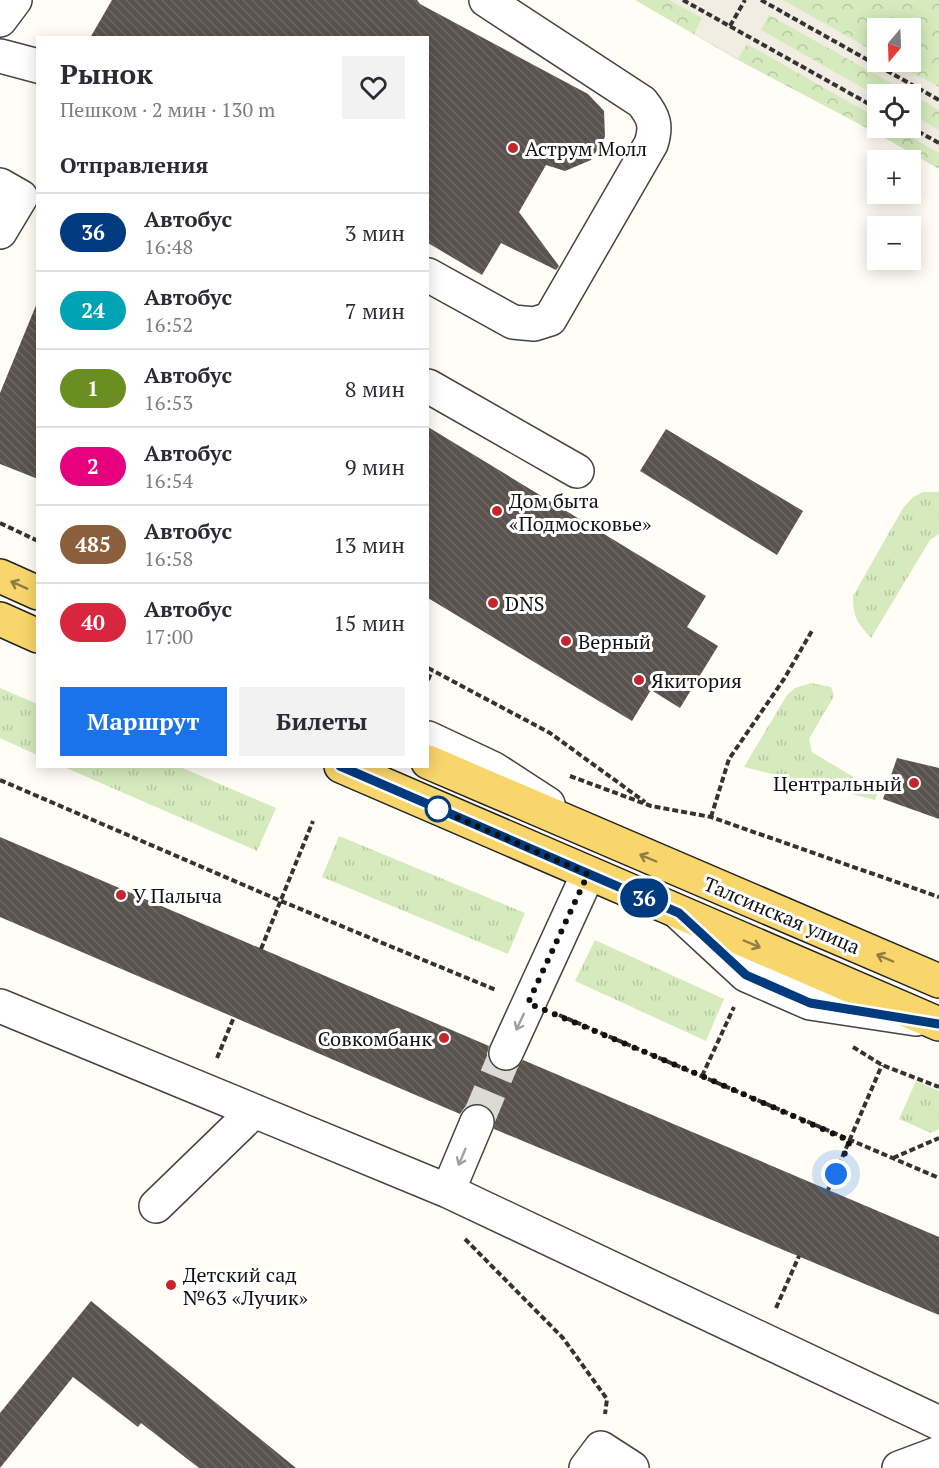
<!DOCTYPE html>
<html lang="ru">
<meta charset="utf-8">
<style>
body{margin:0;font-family:"PT Serif",serif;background:#f2f2f3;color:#2b2b33;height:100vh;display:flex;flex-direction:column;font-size:22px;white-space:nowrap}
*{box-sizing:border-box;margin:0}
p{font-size:20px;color:#7c7c81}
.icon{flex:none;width:33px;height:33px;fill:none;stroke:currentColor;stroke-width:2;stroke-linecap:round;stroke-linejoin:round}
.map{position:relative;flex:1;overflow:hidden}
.side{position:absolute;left:36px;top:36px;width:393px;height:732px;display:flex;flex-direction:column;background:#fff;border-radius:0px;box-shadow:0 3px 15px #0003}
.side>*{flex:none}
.badge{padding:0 12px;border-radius:20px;font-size:21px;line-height:39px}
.needle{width:39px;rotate:199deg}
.tools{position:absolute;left:867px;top:18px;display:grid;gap:12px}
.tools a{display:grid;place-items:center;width:54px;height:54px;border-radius:0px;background:#fff;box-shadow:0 3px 15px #0003;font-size:30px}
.you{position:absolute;width:30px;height:30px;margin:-15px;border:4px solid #fff;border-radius:50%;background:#1a73e8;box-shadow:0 0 0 9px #1a73e833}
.map>.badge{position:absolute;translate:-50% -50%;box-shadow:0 0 0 3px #fff}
h2{padding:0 24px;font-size:22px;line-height:54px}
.round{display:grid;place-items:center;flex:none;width:63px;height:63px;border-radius:0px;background:#f2f2f3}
.head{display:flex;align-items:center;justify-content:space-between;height:102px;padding:0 24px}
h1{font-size:28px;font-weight:700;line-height:45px}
.cta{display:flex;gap:12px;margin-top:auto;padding:12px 24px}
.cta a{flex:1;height:69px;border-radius:0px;background:#1a73e8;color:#fff;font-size:24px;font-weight:700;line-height:69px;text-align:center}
.cta a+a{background:#f2f2f3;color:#2b2b33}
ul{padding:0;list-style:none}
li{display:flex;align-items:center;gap:18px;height:78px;padding:0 24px;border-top:2px solid #e1e1e2}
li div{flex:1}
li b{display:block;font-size:22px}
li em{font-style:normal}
li .badge{min-width:66px;font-weight:700;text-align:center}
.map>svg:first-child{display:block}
.grass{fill:url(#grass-tufts)}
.park{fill:url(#park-crowns);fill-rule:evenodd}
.plaza{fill:#f1ede2}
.building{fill:url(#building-back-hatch)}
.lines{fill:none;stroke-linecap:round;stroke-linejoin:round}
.minor-tunnel{stroke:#dbdad3;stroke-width:33;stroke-dasharray:33 16;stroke-linecap:butt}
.minor-casing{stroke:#444;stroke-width:36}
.major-casing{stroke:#222;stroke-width:36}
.path{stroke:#333;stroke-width:4;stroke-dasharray:6 3;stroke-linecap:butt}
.minor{stroke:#fff;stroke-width:33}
.major{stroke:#f9d66b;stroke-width:33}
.oneway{stroke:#917d42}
.oneway2{stroke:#a0a0a0}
.line-casing{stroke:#fff;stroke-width:14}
.line{stroke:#003b80;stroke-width:9}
.walk{stroke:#111;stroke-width:6;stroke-dasharray:0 10.8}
.poi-dot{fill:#c4262e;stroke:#fff;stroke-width:2}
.stop-dot{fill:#fff;stroke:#003b80;stroke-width:3}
.labels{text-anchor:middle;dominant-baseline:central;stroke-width:6;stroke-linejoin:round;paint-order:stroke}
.poi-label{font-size:20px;fill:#111;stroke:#fff;text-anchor:start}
.street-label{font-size:20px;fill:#111;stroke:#fff}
</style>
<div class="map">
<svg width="939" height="1468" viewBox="0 0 939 1468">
<defs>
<pattern id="grass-tufts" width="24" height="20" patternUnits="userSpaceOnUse" patternTransform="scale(1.5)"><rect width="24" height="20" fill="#d5ebbd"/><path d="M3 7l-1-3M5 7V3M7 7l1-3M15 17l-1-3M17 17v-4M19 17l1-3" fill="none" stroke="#b6c8a1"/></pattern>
<pattern id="park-crowns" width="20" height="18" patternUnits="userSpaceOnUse" patternTransform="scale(1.5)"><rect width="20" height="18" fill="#d5ebbd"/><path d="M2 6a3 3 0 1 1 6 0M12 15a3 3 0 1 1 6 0" fill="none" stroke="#b6c8a1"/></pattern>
<pattern id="building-back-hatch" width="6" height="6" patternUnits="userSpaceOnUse" patternTransform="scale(1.5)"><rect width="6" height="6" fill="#5a524d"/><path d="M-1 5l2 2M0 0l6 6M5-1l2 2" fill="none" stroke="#6d6662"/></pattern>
</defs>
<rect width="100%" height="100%" fill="#fffdf5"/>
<path class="grass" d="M923,492h16v42l-9,6 -59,98c-14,-16 -18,-21 -18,-42l50,-88 10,-11z
M811,683l20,4 3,9 -25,43 3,13 66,40 -3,8 -131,-33 43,-72 8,-7z
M0,688l37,16v51l-37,-17z
M64,767h116l96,41 -19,43z
M339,836l186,77 -17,41 -186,-77z
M595,940l129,59 -18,42 -131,-60z
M916,1081l23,10v38l-8,4 -32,-14z"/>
<path class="park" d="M635,0h304v169l-61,-35 -140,-74zM878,28h32v34h-32zM878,94h32v34h-32z"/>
<path class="plaza" d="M669,0h114l94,53 1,9h15l46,25v23l-170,-95 -8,15 116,66v22l-130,-74 -9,15 -44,-25 8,-16z
M911,114l28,16v23l-44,-25h15z"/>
<path class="building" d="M112,0h305l3,4 168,90 16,17 1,26 -14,23 -26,11 -19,-6 -27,47 40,54 -3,4 -55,-27 -19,32 -54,-32v-205h-338z
M37,303h1v176l-38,-15v-71z
M428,427l278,169 -19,31 31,19 -38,62 -29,-18 -19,31 -204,-123z
M666,429l137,82 -26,44 -137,-84z
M897,758l42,10v51l-56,-20z
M0,837l489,209 -2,8 3,9 9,7 9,2 8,-3 7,-9 416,177v78l-445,-186 1,-10 -3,-9 -7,-5 -11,-1 -9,3 -5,7 -460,-197z
M91,1301l205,167h-97l-58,-45 -3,4 -65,-50 -73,91v-55z"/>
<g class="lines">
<path class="minor-tunnel" d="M477,1122l29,-69"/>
<defs>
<path id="minor" d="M0,20l15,-20
M0,56l38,10
M0,185l21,12 -21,35
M428,275l85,47 21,2 16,-5 101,-175c6,-18 3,-27 -9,-42l-156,-102
M428,386l149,85
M428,738l66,31 54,35
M680,914l66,61 64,28 106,16
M0,1006l448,185 491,232
M506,1053l82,-179
M448,1191l29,-69
M156,1206l98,-95
M586,1468l15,-20 31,20
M899,1468l40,-15"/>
<path id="major" d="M0,576l38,17
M0,619l38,17
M428,762l511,219
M341,766l598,258"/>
</defs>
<use href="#minor" class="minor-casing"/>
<use href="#major" class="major-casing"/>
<path class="path" d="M683,0l195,109
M761,0l178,100
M730,26l15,-26
M910,127l29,16
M0,523l38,18
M428,668l122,65 95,69
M428,680l4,-9
M570,776l81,30 60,11 228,80
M0,780l281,121 215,89
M711,817l18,-58 55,-80 29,-50
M261,949l52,-128
M559,1015l380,163
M853,1047l29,18 57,22
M217,1058l17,-41
M702,1076l32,-69
M893,1158l46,-20
M828,1190l54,-125
M465,1239l98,99 44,61 -2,15
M776,1308l23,-52"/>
<use href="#minor" class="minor"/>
<use href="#major" class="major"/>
</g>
<defs><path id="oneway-shaft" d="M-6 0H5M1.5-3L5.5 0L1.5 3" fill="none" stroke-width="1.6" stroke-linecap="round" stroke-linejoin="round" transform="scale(1.5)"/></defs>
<g class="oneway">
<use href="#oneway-shaft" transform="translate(19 585) rotate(-156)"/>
<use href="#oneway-shaft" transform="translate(648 858) rotate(-157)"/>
<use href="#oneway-shaft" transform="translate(752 944) rotate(23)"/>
<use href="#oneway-shaft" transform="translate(885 958) rotate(-157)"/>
</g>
<g class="oneway2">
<use href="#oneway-shaft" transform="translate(520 1022) rotate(115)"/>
<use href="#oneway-shaft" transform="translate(462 1157) rotate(113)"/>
</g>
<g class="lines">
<defs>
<path id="line" d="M340,766l339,147 67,62 64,28 129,21"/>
</defs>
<use href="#line" class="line-casing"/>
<use href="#line" class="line"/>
<path class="walk" d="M438,809l150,65 -60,129 174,73 148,65 -14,33"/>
</g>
<g class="poi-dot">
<circle cx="513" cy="148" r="6"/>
<circle cx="497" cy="511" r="6"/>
<circle cx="493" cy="603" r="6"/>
<circle cx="566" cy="641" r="6"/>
<circle cx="639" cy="680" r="6"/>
<circle cx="914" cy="783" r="6"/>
<circle cx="121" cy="895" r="6"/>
<circle cx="444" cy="1038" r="6"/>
<circle cx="171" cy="1285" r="6"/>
</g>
<circle class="stop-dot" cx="438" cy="809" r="12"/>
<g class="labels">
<g class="poi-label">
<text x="525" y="148">Аструм Молл</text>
<text x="509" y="500">Дом быта<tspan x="509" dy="23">«Подмосковье»</tspan></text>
<text x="505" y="603">DNS</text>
<text x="578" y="641">Верный</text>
<text x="651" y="680">Якитория</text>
<text x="902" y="783" text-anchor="end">Центральный</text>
<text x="133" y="895">У Палыча</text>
<text x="432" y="1038" text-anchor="end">Совкомбанк</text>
<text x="183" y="1274">Детский сад<tspan x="183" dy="23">№63 «Лучик»</tspan></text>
</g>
<g class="street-label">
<text transform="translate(782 915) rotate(23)">Талсинская улица</text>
</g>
</g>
</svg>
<div class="tools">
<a><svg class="needle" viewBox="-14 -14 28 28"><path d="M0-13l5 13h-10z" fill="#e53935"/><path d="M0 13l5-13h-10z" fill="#7c7c81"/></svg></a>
<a><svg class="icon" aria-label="locate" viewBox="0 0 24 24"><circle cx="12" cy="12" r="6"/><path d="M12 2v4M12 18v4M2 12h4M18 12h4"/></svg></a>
<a>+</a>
<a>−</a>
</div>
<div class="you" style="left:836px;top:1174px"></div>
<b class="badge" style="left:644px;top:898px;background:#003b80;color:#fff">36</b>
<section class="side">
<div class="head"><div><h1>Рынок</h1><p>Пешком · 2 мин · 130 m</p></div><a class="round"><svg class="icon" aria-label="heart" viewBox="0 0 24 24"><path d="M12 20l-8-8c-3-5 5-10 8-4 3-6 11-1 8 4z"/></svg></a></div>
<h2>Отправления</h2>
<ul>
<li><span class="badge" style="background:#003b80;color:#fff">36</span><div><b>Автобус</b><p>16:48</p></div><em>3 мин</em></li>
<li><span class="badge" style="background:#00a3b4;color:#fff">24</span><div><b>Автобус</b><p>16:52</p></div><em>7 мин</em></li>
<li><span class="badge" style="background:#6b8e23;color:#fff">1</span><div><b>Автобус</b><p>16:53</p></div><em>8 мин</em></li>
<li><span class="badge" style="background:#e6007e;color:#fff">2</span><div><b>Автобус</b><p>16:54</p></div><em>9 мин</em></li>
<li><span class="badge" style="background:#8b5e3c;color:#fff">485</span><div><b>Автобус</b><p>16:58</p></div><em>13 мин</em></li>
<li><span class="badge" style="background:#d7263d;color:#fff">40</span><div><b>Автобус</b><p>17:00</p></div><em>15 мин</em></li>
</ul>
<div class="cta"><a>Маршрут</a><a>Билеты</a></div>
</section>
</div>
